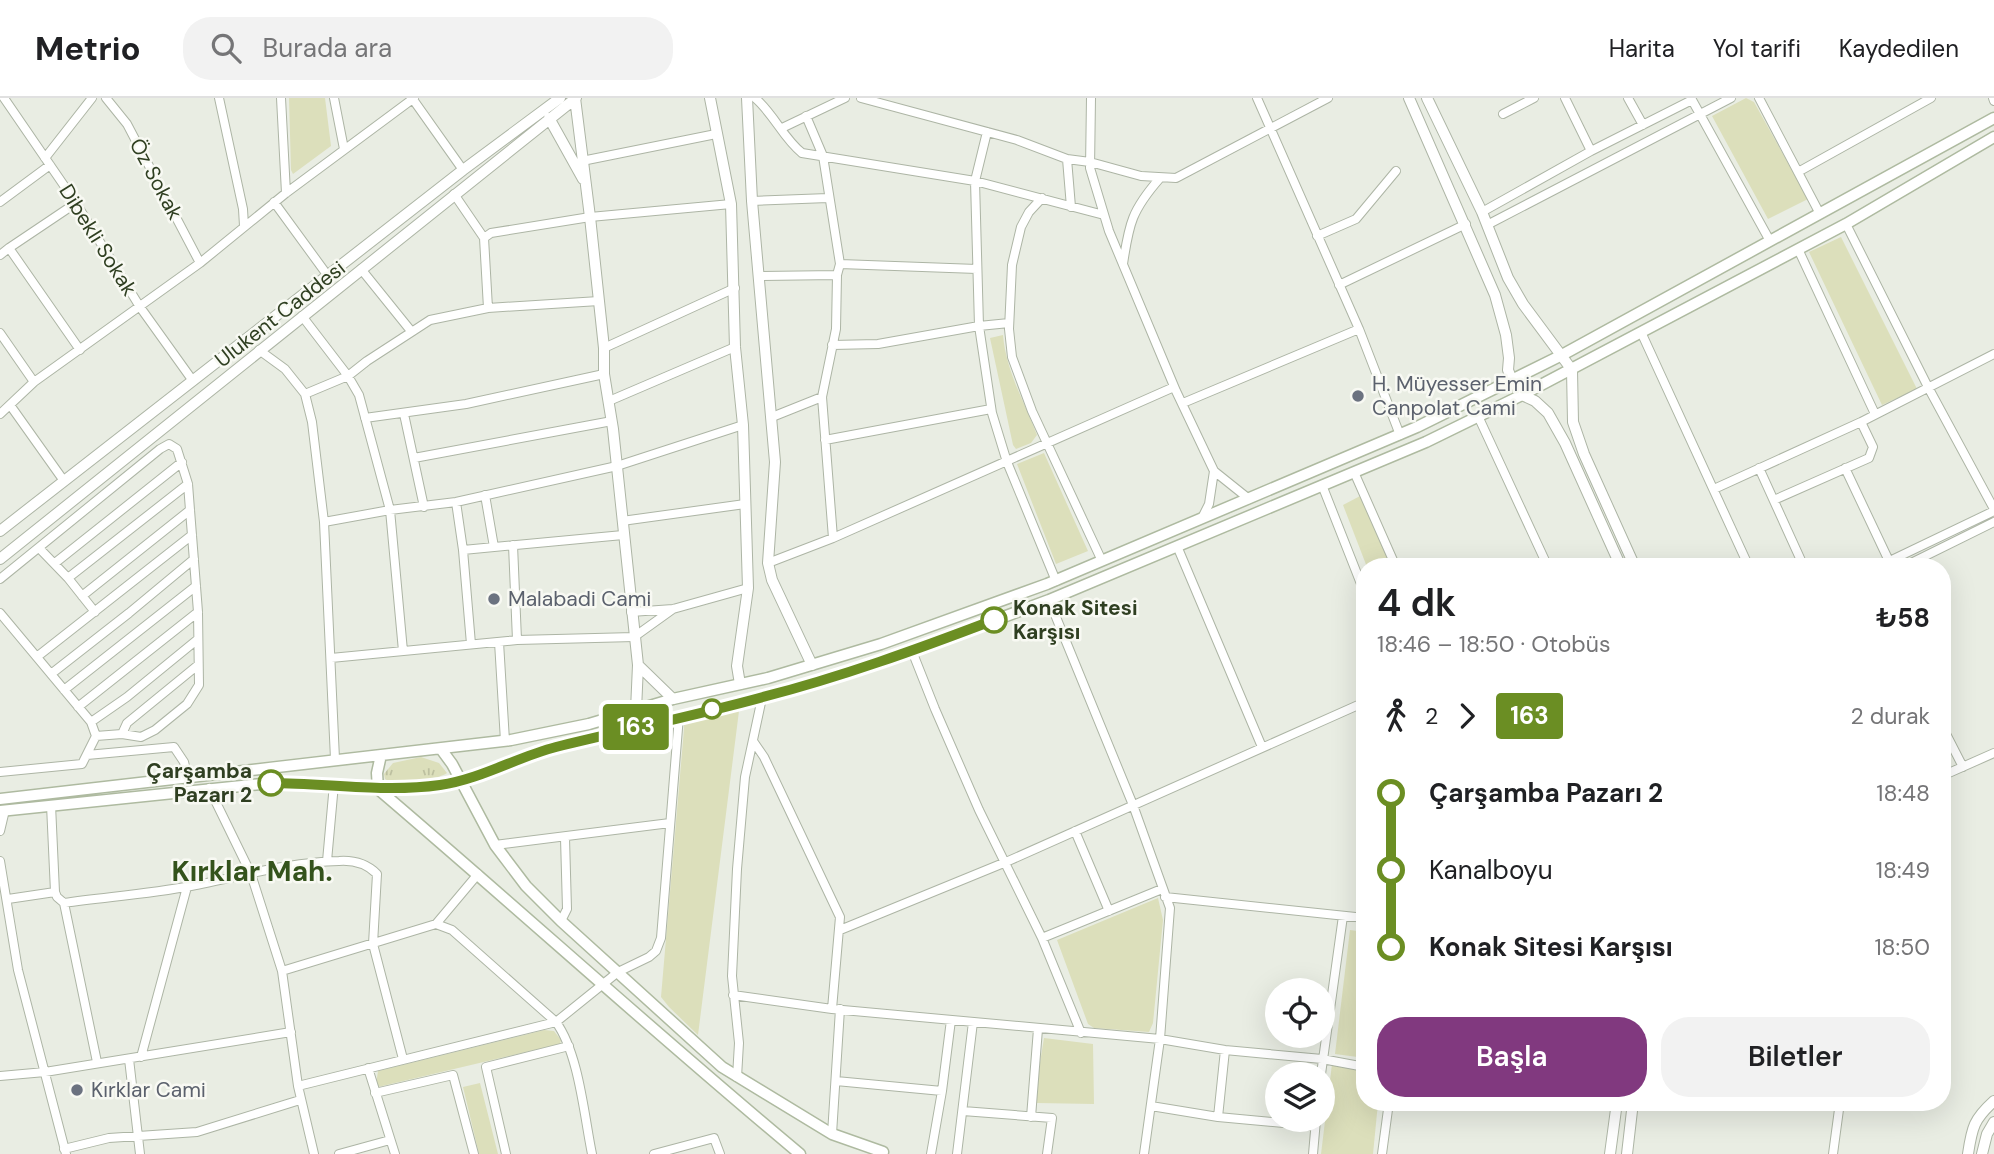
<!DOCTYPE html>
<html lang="tr">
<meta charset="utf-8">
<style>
body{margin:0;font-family:"DM Sans",sans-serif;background:#f2f2f2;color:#202124;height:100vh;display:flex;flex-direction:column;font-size:26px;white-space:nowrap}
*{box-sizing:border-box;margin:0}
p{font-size:23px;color:#757577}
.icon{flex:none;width:38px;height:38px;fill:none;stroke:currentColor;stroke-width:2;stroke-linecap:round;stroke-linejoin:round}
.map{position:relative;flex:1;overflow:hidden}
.details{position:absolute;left:1356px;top:460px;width:595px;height:553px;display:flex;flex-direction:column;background:#fff;border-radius:28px;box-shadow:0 7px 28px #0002}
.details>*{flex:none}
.badge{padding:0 14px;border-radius:5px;font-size:24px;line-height:46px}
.fabs{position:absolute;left:1265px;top:880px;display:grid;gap:14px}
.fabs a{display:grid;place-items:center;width:70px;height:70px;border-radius:50%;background:#fff;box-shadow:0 7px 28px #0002;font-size:35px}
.map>.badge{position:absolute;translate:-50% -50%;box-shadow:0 0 0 4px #fff}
.legs{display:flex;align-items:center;gap:10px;height:77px;padding:0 21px;font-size:23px}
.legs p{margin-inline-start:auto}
.summary{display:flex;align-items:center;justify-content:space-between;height:119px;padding:0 21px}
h1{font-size:38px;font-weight:600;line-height:52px}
.button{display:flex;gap:14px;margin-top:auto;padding:14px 21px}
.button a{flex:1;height:80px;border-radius:28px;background:#81397f;color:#fff;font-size:28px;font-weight:600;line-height:80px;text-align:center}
.button a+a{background:#f2f2f2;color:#202124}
ul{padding:0 21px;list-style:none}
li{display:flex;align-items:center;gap:24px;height:77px;font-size:26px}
li i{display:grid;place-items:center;width:10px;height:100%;margin:0 9px;background:currentColor}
li i::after{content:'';width:18px;height:18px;margin:-9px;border:5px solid;border-radius:50%;background:#fff}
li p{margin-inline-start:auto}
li:first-child i{background:linear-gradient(#0000 50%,currentColor 0)}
li:last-child i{background:linear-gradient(currentColor 50%,#0000 0)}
header{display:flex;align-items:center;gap:42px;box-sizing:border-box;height:98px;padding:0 35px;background:#fff;border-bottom:2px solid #e0e0e0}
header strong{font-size:33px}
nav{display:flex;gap:38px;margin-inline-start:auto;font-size:24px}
.search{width:490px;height:63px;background:#f2f2f2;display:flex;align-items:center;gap:18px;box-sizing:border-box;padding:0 24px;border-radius:28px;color:#757577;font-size:26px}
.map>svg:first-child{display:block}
.grass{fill:url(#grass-tufts)}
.park{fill:#dcdfbb}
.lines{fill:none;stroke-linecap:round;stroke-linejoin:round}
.minor-casing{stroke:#adb5a5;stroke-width:10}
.tertiary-casing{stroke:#adb5a5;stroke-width:12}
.secondary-casing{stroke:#aebaa0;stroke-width:13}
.minor{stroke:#fff;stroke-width:8}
.tertiary{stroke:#fff;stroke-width:10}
.secondary{stroke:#fff;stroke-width:10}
.line-1-casing{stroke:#fff;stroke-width:16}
.line-1{stroke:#6b8e23;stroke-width:10}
.worship-dot{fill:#6b7280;stroke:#f8f9f3;stroke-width:2.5}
.stop-1-dot{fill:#fff;stroke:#6b8e23;stroke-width:3.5}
.labels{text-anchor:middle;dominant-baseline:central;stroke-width:5;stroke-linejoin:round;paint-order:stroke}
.street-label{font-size:21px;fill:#2f3f21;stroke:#f8f9f3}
.worship-label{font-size:21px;fill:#5b616d;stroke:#f8f9f3;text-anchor:start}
.stop-label{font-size:21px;font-weight:bold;fill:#2f3f21;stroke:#f8f9f3;text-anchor:start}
.district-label{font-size:28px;font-weight:bold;fill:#34531c;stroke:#f8f9f3}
</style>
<header>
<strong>Metrio</strong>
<div class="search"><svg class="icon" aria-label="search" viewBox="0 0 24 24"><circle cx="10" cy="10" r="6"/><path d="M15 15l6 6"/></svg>Burada ara</div>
<nav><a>Harita</a><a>Yol tarifi</a><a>Kaydedilen</a></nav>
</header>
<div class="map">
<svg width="1994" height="1056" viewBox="0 0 1994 1056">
<defs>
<pattern id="grass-tufts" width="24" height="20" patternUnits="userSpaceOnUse" patternTransform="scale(1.75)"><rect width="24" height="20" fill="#dcdfbb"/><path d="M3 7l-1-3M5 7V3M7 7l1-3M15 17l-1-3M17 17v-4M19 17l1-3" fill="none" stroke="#bdc0a0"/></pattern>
</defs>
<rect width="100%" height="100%" fill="#e9ede3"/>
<path class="grass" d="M421,659l18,6 8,10c-9,7 -53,12 -62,6l-1,-5 9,-11z"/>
<path class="park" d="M289,0h36l6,48 -38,28 -2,-4z
M1746,0l8,4 54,97 -40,20 -56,-103z
M1841,139l76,152 -35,16 -73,-153z
M1003,237c3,36 21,66 34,100l-6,8 -15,6 -3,-4 -23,-107z
M1044,355l44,98 -32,13 -39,-100z
M1362,397l29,72h-24l-24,-62z
M739,613l-41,324 -29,-28 -8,-10 23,-268v-7z
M1158,800l5,22 -10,103 -4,9 -55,-4 -6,-4 -31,-84z
M1350,832l15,2v126l-30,-4z
M544,932l10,1 7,9 -1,4 -182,43 -2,-3 2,-13z
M1044,940l49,6 1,60 -57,-1 -2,-10z
M1332,966l33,6v32l13,1 -5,51h-52z
M480,985l18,71h-19l-16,-67z"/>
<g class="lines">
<defs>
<path id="minor" d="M4,0l72,105 64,104 53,74
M106,0l21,26 73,139
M219,0l24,111 1,17
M281,0l5,95
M334,0l10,51
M412,0l51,72
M755,0c19,16 28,40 47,55l173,28 129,34
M861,0l156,42 50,19 4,48
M1091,0l-1,70 19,63 67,160 38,80 35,28
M1257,0l102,231 41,106
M1565,0l26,53
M1628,0l15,27
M1691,0l79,143
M1759,0l61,116
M1993,0l1,3
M1503,16l31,-16
M806,18l17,40 17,108 -3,11 -1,54 -14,68 11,141
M782,30l63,-30
M987,34l-12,49 4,145 13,87 15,49 49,119
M45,60l47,-60
M1067,61l23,3 51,14 35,2 152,-80
M582,63l134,-27
M1798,74l133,-74
M454,96l30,44
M1042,100l-13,14 -8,15 -9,38 -3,64 3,28 20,54 70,150
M752,103l76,-3
M0,104l50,-37
M274,104l54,74
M76,105l-67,45 71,102
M1482,114l109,-61 101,-51
M1846,126l82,163 66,122
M1487,127l244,-127
M1317,138l39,-17 40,-48
M1798,151l77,165
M0,157l9,-7
M840,166l137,5
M1123,166c6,-41 9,-54 37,-86
M361,171l50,62
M760,178l77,-1
M1339,187l127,-61
M488,210l-4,-70 7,-5 99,-16 141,-13
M1641,234l108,235
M0,235l34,49
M832,247l46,-1 101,-18 30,-3
M604,250l131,-60
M259,252l26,19 20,25 43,-18 -46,-60
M305,296l7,28 12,100
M609,303l126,-54
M1183,305l176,-74
M10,307l54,76
M0,316l34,-32 166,-119 86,-70 128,-95
M404,316l20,93
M1478,318l70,151
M772,319l50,-20
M365,320l101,-14 138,-30
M825,342l166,-31
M414,360l198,-37
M1759,370l45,99
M1845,370l44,93
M1354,374l42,95
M1322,387l43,109
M1714,391l147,-67 133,-68
M485,397l9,52
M1774,402l95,-42 4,-11 -12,-25
M456,404l7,48 8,94
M1202,420l7,-14 5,-33
M622,423l123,-17
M513,447l4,95
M1177,448l85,201
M39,450l29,30 27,34
M463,452l160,-15
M55,465l127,-101
M768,465l65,-25 341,-151
M1877,469l117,-56
M1903,469l91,-45
M68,480l120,-94
M0,481l160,-130 9,-5 8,5 11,35 2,26 8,102 1,73 -12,19 -32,26 -14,7 -19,-3 -26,2
M82,498l108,-86
M1049,502l84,205 37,103 -10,131 -16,115
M631,514l42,-3 75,-21
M0,515l91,109 5,14 -14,28 -82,8
M499,544l6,99
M403,553l-13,-141 -31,-115 -11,-19 19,-15 63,-41 58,-12 111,-7
M912,553l23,58 44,101 63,128 39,95
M38,558l154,-121
M331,560l186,-18 117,-3 39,-28
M51,576l78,-61 65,-54
M64,592l132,-104
M78,609l120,-95
M91,624l36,-25 71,-58
M1942,628l21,41
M122,636l5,-11 71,-58
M753,643l11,16 76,160 -8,92
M87,657l87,-8 10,15 4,16
M335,661l-11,-237 66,-12 66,-8 161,-36 126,-41
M1942,678l52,-23
M209,690l42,86 31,97 16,115 16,68
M51,707l4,87
M0,733l5,-21
M1075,733l34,80
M495,747l175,-22
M0,763l18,109 48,184
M327,763l7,-77
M1165,799l200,21
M8,801l47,-7 2,5 7,6c42,-6 85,-9 127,-17 48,-9 98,-24 148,-25 15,-1 27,2 38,13l-4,70 30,115
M64,805l33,159
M561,823l6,-12 -2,-71
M436,826l42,-50
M840,832l166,-68 359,-160
M1042,840l120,-49
M282,873l154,-47 16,6 104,92c23,32 28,93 36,132
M733,897l99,14 328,30 65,11 97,9 43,8
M141,959l46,-170
M129,961l11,95
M368,970l27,86
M1321,976l22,-158
M0,978l45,-4 246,-40
M737,979l2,-34 -7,-67 5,-107 8,-92 17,-79
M836,983l106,10
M298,988l258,-64 62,-50 31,-15 7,-6 5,-13 18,-222
M375,995l78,-18 21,79
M1151,1008l67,11 97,9
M963,1013l89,7 -5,36
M1031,1019l7,-88
M1218,1019l7,-67
M832,1036l8,-125
M64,1051l45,-11 88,-6 103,-32
M339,1056l51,-14
M506,1056l-20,-87 83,-21
M654,1056l60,-16 6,16
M931,1056l11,-63 9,-71
M957,1056l16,-132
M1313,1056l3,-34
M1382,1056l7,-52
M1833,1056l7,-52"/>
<path id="tertiary" d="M575,0l15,119 14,131v26l9,55 25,236 -2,45
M710,0l21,106 4,143 8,78 5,163 -11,78 3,18
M747,0l5,103 23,261 -7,101 4,17 40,85
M1409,0l86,197 11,40 3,23 -1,12 4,10 10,15 13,6 13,12 17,30 56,124
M1427,0l55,114 26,66 15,26 49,66 1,52 11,32 51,113
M549,20l34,61
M0,433l463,-361 97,-72
M0,461l576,-461
M638,567l35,34
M1610,1056l7,-52
M1627,1056l6,-52
M1968,1056c4,-27 6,-35 26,-53
M1982,1056l5,-20 7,-12"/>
<path id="secondary" d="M441,651l11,15 43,81 31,41 35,35 161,146 110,67 51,18
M381,657l-4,18 1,16c142,121 279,246 422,365
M0,701l511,-59 78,-16 84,-25 95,-21 113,-34 166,-60 370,-157 145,-72 432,-237
M0,713l271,-28h35l72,6 44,-2 37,-5 90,-34 213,-50 73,-22 77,-25 137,-51 377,-158 96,-47 324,-171 148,-87"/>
</defs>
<use href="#minor" class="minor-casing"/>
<use href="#tertiary" class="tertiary-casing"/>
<use href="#secondary" class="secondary-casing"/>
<use href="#minor" class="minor"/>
<use href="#tertiary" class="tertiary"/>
<use href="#secondary" class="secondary"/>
</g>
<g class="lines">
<defs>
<path id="line-1" d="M271,685c56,0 113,10 169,2 41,-6 77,-28 116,-38 69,-17 138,-31 207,-50 78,-20 155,-48 231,-77"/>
</defs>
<use href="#line-1" class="line-1-casing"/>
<use href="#line-1" class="line-1"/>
</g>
<g class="worship-dot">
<circle cx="1358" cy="298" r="7"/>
<circle cx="494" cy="501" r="7"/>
<circle cx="77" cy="992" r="7"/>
</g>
<g class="stop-1-dot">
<circle cx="994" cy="522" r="12"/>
<circle cx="712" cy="611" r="9"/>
<circle cx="271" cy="685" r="12"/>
</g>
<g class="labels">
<g class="street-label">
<text transform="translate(156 81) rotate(62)">Öz Sokak</text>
<text transform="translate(98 142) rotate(58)">Dibekli Sokak</text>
<text transform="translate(280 216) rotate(-38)">Ulukent Caddesi</text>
</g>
<g class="worship-label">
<text x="1372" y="286">H. Müyesser Emin<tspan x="1372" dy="24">Canpolat Cami</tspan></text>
<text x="508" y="501">Malabadi Cami</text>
<text x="91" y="992">Kırklar Cami</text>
</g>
<g class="stop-label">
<text x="1013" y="510">Konak Sitesi<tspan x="1013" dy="24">Karşısı</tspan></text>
<text x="252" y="673" text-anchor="end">Çarşamba<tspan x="252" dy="24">Pazarı 2</tspan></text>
</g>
<g class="district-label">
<text x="252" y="773">Kırklar Mah.</text>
</g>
</g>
</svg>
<div class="fabs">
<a><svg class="icon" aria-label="locate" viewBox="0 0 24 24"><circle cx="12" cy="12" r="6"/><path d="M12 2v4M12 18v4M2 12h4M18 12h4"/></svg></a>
<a><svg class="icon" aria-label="layers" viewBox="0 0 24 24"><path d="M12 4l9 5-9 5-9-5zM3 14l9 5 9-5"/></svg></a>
</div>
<b class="badge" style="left:636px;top:629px;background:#6b8e23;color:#fff">163</b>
<section class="details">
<div class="summary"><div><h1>4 dk</h1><p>18:46 – 18:50 · Otobüs</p></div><b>₺58</b></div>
<div class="legs"><svg class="icon" aria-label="walk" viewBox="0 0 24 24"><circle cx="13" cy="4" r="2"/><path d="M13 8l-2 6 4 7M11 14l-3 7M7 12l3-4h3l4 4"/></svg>2<svg class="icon" aria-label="forward" viewBox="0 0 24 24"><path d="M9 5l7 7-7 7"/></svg><b class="badge" style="background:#6b8e23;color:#fff">163</b><p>2 durak</p></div>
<ul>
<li><i style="color:#6b8e23"></i><b>Çarşamba Pazarı 2</b><p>18:48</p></li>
<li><i style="color:#6b8e23"></i><span>Kanalboyu</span><p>18:49</p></li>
<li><i style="color:#6b8e23"></i><b>Konak Sitesi Karşısı</b><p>18:50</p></li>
</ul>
<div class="button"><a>Başla</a><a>Biletler</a></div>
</section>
</div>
